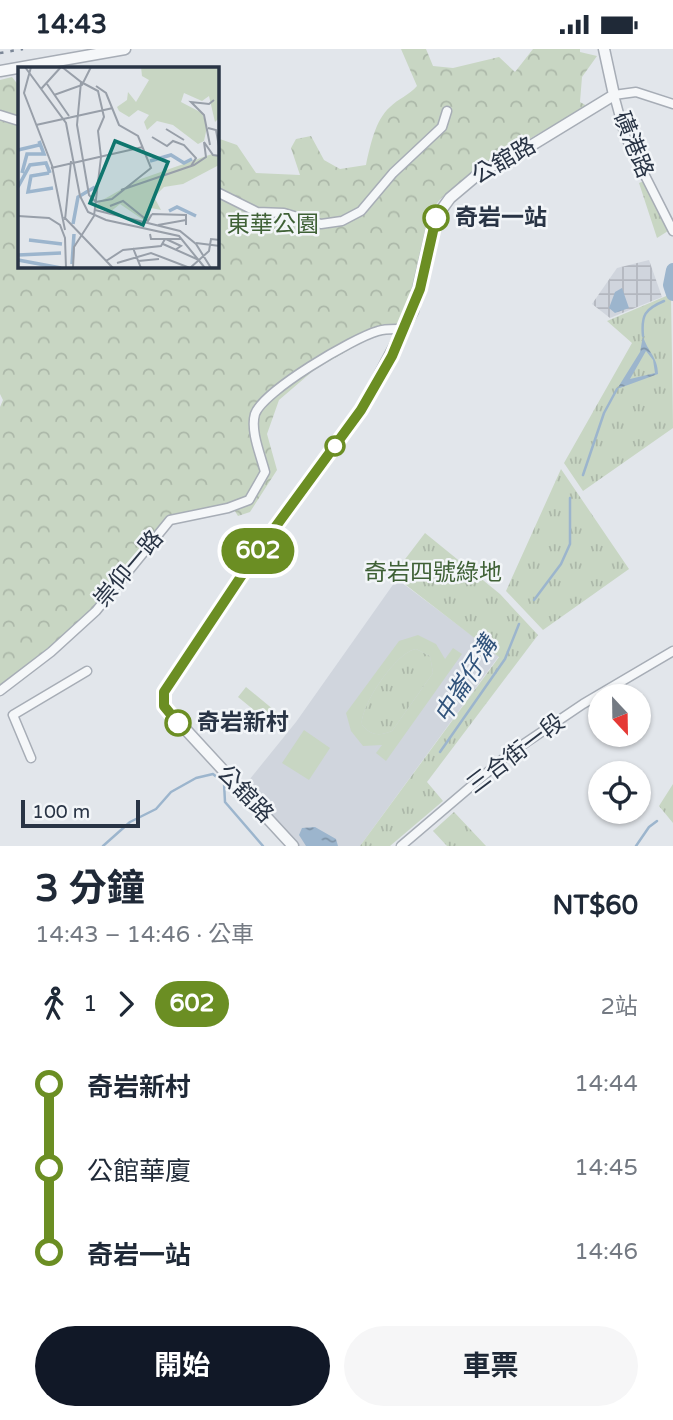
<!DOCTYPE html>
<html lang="zh-TW">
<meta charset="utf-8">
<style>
body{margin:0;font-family:"Varela Round","Noto Sans TC",sans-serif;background:#f6f6f7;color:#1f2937;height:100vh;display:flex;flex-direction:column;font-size:26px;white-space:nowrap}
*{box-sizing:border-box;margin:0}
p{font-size:23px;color:#747a83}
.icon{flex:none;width:38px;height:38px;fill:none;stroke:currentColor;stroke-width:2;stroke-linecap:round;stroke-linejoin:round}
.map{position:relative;height:797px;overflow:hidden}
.details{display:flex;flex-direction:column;background:#fff;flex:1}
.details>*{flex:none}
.badge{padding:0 14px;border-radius:23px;font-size:24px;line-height:46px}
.needle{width:46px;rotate:158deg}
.tools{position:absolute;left:588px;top:635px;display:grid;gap:14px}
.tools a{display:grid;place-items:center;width:63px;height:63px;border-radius:50%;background:#fff;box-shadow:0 2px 5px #0004;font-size:35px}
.scale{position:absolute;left:21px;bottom:18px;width:119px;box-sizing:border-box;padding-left:7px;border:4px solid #293445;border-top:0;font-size:19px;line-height:24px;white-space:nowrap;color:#293445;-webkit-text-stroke:5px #f2f5f8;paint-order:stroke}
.map>.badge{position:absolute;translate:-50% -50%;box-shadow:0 0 0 4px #fff}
.legs{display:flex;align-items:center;gap:10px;height:77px;padding:0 35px;font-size:23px}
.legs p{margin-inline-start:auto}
.head{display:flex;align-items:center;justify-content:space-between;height:119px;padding:0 35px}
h1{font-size:38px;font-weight:700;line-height:52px}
.cta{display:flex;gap:14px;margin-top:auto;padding:14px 35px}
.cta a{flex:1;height:80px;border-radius:42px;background:#111827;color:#fff;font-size:28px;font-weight:700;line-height:80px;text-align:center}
.cta a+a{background:#f6f6f7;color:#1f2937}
ul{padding:0 35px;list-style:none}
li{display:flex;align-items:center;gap:24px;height:84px;font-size:26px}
li i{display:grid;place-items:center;width:10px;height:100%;margin:0 9px;background:currentColor}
li i::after{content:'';width:18px;height:18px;margin:-9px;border:5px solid;border-radius:50%;background:#fff}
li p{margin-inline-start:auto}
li:first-child i{background:linear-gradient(#0000 50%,currentColor 0)}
li:last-child i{background:linear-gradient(currentColor 50%,#0000 0)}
.status{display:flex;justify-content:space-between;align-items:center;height:49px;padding:0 35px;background:#fff;direction:ltr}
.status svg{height:19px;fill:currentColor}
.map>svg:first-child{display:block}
.built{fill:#d0d5dd}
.industrial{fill:url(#industrial-grid)}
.grass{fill:url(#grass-tufts)}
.forest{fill:url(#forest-crowns)}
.garden{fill:#c8d6c3;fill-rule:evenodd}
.water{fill:url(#water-ripples);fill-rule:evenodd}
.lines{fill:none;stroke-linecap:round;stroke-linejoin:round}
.stream{stroke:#9cb5cd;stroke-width:2.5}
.river{stroke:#9cb5cd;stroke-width:14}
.minor-casing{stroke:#a7adb6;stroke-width:11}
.tertiary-casing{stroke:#a7adb6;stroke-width:13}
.minor{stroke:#f5f7f9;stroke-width:8}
.tertiary{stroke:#f5f7f9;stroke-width:10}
.rail{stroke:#7b8696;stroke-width:2.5;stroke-dasharray:3.5 7;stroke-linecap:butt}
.line-1-casing{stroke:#fff;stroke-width:16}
.line-1{stroke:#6b8e23;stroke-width:10}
.stop-1-dot{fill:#fff;stroke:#6b8e23;stroke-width:3.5}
.labels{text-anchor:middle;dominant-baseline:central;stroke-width:5;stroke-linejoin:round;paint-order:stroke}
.street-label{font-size:23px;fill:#293445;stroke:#f2f5f8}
.stop-label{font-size:23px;font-weight:bold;fill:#293445;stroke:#f2f5f8;text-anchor:start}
.park-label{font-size:23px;fill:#3f6136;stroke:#f2f5f8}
.water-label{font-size:24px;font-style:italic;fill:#31537b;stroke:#f2f5f8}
.inset-river{fill:none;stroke:#9cb5cd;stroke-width:3.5}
.inset-road{fill:none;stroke:#989fa9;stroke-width:2}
.view{fill:#0f766e;fill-opacity:0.15;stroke:#0f766e;stroke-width:3.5}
.inset-edge{fill:none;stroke:#293445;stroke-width:3.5}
</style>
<div class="status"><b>14:43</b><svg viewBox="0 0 49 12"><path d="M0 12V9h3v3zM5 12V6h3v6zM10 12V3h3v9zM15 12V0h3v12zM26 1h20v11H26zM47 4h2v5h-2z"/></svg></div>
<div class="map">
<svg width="673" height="797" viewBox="0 0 673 797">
<defs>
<pattern id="industrial-grid" width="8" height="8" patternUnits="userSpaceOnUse" patternTransform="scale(1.75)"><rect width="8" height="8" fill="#d0d5dd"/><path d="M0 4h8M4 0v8" fill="none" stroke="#b3b7bf"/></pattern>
<pattern id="grass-tufts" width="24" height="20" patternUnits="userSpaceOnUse" patternTransform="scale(1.75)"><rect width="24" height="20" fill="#c8d6c3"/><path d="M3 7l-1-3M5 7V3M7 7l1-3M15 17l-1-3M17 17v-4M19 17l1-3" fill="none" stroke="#acb8a9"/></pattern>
<pattern id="forest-crowns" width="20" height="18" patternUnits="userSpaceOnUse" patternTransform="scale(1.75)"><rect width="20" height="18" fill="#c8d6c3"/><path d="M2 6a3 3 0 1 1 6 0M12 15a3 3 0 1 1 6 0" fill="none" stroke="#acb8a9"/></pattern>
<pattern id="water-ripples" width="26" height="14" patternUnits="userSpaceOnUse" patternTransform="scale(1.75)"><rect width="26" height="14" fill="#9cb5cd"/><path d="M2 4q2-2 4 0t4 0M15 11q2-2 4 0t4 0" fill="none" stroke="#7f94a8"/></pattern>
</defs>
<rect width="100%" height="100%" fill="#e2e6eb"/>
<path class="built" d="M397,530l102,77 -139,190h-62l-53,-61 51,-63z"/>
<path class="industrial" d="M649,211l13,37 -52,21 -18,-14 25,-36z"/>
<path class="grass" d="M644,132l24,50 -11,7 -18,-55z
M671,245l2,134 -90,63 -19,-28 68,-120 -25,-22z
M561,420l68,100 -86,61 -37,-39z
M425,484l75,61 38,41 -111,147 16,19 -53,45h-30l139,-189 -106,-82z
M416,600l14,7 3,17 -41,58c-12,5 -21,5 -30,-6 -2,-19 34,-73 54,-76z
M673,735v39l-14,-17z
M454,763l32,34h-39l-14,-15z"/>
<path class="forest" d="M401,0h25l7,17 20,2 46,-11 16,15 18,-23h47v3l17,4 -15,21 -2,25 7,4c-33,20 -134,72 -152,100 -3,5 -4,14 -6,20 -10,35 -8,78 -33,106h-16l-66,38 -35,30 -12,34 10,36 -27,42 -12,4 -5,-8 -59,12 -46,53c-10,37 -96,93 -128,118v-284l3,-7 -3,-6v-314l12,-3 7,9v180h198v-128l20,7 19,28 44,2 -9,-27 5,-9 15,-3 13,24 16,9 26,-4c4,-18 9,-45 24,-58 8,-8 19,-12 27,-21z"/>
<path class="garden" d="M418,586l18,9 9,15 8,-11 9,6 -76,107 -10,-8 6,-8 -19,1 -12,-15 -5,-18 53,-72zM416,600l14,7 3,17 -41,58c-12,5 -21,5 -30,-6 -2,-19 34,-73 54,-76z
M246,638l34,28 -8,10 -34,-28z
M304,681l26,18 -21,32 -27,-17z"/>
<path class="water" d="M622,239l7,20 -14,5 -6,-5 6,-16z
M643,287c4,15 15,21 15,38l-41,15 23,-37zM646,302l7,9 2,13 -25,6z
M315,778l21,12 2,7h-32l-7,-11 3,-7z"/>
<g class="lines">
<path class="stream" d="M643,287c-2,-21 2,-27 21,-35
M583,426l21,-62 13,-24
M534,551l27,-36 9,-20v-46
M440,703l65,-93 14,-35
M103,797l27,-24 26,-13 15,-17 25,-14 17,-4 11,9 1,19 38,44
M636,797l13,-19 8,-6"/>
<path class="river" d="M673,221l-3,15 3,9"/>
<defs>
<path id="minor" d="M673,55l-37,-12 -22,3 11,41 48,95
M0,66l19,6
M217,143l40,20 27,1 37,11 21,-3 19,-10 32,-38 49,-46 5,-16
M0,642l51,-39 45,-41 74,-91 58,-12 21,-8 16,-28c-4,-16 -15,-41 -10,-58 8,-23 98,-76 123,-83 8,-3 19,-2 27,-2
M31,709l-18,-43 74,-44
M401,797l108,-92 74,-50 90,-53"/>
<path id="tertiary" d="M0,22l125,-22
M293,797l-129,-140v-14l96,-143 101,-139 52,-99 21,-91 16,-22 32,-27 42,-21 90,-55 -10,-46"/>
</defs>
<use href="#minor" class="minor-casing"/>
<use href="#tertiary" class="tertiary-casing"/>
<use href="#minor" class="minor"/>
<use href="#tertiary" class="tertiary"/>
<path class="rail" d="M0,4l23,-4"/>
</g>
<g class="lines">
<defs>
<path id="line-1" d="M178,674l-14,-17v-14l96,-144 101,-138 31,-54 28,-67 16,-71"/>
</defs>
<use href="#line-1" class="line-1-casing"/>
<use href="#line-1" class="line-1"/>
</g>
<g class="stop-1-dot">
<circle cx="436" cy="169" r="12"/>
<circle cx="335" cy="397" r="9"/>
<circle cx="178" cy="674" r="12"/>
</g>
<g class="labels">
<g class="street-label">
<text transform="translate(633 96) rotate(68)">磺港路</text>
<text transform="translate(504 112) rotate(-30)">公舘路</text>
<text transform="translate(129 520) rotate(-50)">崇仰一路</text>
<text transform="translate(516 705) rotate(-37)">三合街一段</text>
<text transform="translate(245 745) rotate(46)">公舘路</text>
</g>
<g class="stop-label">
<text x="455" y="169">奇岩一站</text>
<text x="197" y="674">奇岩新村</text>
</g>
<g class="park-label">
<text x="273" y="176">東華公園</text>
<text x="433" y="524">奇岩四號綠地</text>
</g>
<g class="water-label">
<text transform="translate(466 631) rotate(-58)">中崙仔溝</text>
</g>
</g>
<g transform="translate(18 18)">
<rect width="201" height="201" fill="#e2e6eb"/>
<path d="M123,0h78v51l-4,4 -6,-26 -7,5 -18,-8 -3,9 21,11 5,14 -3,14 -6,3 -25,-19 -16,-4 -10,9 -3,-8 5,-7 -11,-5 -9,7 -10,-6 -2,-4 10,-7 1,-8 8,10 13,-22 -7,-4zM194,87l7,2v9l-36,19 -19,3 -10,10 7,13 -10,-2 -3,15 -28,-19 -11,9 -6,-6 -8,3 4,-8 39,-22z" fill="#c8d6c3"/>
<path class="inset-river" d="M0,83l21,-5M132,94l21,-6 13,8 8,-4M4,106l5,-19h17l-5,-13M31,106l-18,3 -3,16 25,-4M0,120l12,-22 16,-2 4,10M151,144l8,-4 19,9M55,157l5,-27 17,-10M11,173l33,4M0,188l43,-2M0,193l43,8M54,197l2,-30"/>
<path class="inset-road" d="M7,0l41,56 14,73 8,16 18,8 73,16 26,32M13,0l-7,26 29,75M44,0l19,15 -4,43 12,70 7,7M29,17l22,32M78,19l10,7 13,32 19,11 13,32 -39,31 -16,3M23,22l20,-22M36,28l28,-10 9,-18M18,58l77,-17M190,61l8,2 4,22M148,62l18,11M134,70l15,9 6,-5 11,4 12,13 -5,8M192,78l-6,-30 -13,-13 18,2 5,-4M34,99l13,64M33,101l92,-21M103,123l73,-25 12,-8 -2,-15 9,13 7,1M92,139l13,-5 25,20 4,-7M77,143l85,21 16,13 15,24M134,147l34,1v10M0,149l31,2 11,7 5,13 1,30M46,150l49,51M47,153l6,-59M140,158l28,-5M132,167l1,5h31M148,172l15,7 -6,4M178,176l24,3M145,177l36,16M115,181l8,20M88,194l17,-11 38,-4 4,-7M120,194l21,-2M99,196l34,-10 39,15M55,201l1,-21 20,-31 7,-59 -3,-26 6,-14 -6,-26 -17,-9M172,201l19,-17 2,-12 9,1"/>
<path class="view" d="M97,74l53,21 -25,63 -53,-22z"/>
<rect width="201" height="201" class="inset-edge"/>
</g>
</svg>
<div class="tools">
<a><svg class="needle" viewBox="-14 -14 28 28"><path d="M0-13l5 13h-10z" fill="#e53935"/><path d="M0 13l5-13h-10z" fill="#747a83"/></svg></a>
<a><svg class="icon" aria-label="locate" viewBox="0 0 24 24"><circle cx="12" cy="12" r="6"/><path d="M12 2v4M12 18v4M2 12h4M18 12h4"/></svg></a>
</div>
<div class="scale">100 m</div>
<b class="badge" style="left:258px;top:502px;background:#6b8e23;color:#fff">602</b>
</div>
<section class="details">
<div class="head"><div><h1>3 分鐘</h1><p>14:43 – 14:46 · 公車</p></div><b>NT$60</b></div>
<div class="legs"><svg class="icon" aria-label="walk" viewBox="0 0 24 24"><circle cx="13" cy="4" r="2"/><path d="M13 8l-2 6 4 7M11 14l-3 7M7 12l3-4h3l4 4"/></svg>1<svg class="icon" aria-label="forward" viewBox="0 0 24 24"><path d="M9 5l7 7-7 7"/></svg><b class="badge" style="background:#6b8e23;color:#fff">602</b><p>2站</p></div>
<ul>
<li><i style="color:#6b8e23"></i><b>奇岩新村</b><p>14:44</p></li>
<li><i style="color:#6b8e23"></i><span>公館華廈</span><p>14:45</p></li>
<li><i style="color:#6b8e23"></i><b>奇岩一站</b><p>14:46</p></li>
</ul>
<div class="cta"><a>開始</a><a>車票</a></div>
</section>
